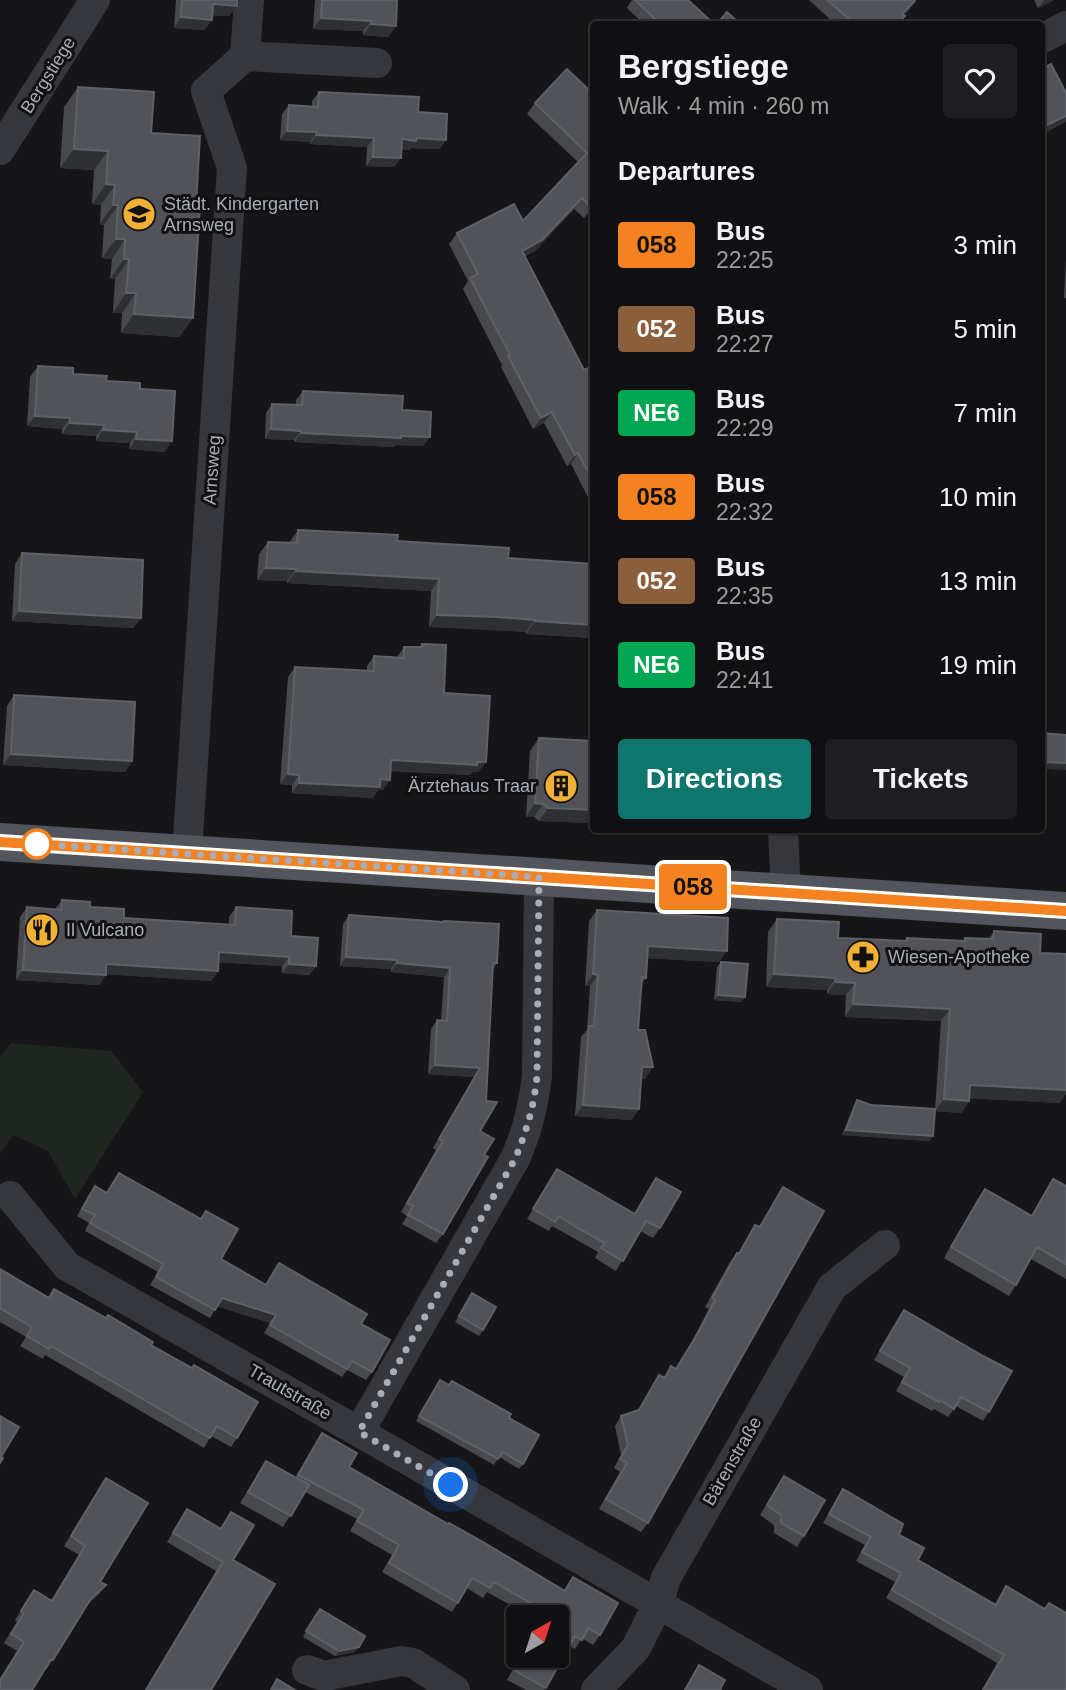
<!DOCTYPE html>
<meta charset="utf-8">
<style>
body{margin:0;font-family:Helvetica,sans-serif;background:#1e1e20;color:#f1f3f6;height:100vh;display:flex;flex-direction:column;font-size:26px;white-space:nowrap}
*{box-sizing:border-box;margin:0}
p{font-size:23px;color:#9c9d9f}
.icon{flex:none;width:38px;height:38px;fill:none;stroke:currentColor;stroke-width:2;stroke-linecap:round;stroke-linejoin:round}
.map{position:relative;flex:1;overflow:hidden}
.panel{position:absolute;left:590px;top:21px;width:455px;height:812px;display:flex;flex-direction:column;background:#101012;border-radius:7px;box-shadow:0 2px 5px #0004,0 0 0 2px #303032}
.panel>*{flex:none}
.badge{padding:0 14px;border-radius:5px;font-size:24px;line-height:46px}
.needle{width:46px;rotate:39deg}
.buttons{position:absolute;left:506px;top:1605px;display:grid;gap:14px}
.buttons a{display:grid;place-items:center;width:63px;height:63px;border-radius:7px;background:#101012;box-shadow:0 2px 5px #0004,0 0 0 2px #303032;font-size:35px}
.you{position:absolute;width:35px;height:35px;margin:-18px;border:5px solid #fff;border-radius:50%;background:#1a73e8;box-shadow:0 0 0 10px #1a73e833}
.map>.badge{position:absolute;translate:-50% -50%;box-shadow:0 0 0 4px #fff}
h2{padding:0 28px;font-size:26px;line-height:63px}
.round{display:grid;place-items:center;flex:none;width:74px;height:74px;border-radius:7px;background:#1e1e20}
.head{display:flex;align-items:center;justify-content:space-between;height:119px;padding:0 28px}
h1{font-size:33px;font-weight:700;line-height:52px}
.action{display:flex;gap:14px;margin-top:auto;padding:14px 28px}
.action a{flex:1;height:80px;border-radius:7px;background:#0f766e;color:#fff;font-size:28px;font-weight:700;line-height:80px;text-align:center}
.action a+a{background:#1e1e20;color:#f1f3f6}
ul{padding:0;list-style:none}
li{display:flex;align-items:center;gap:21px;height:84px;padding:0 28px}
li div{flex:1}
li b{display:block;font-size:26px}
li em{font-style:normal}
li .badge{min-width:77px;font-weight:700;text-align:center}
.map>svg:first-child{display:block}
.green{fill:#1e261f}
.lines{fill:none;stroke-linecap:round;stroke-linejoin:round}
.minor{stroke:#37383d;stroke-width:30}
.major{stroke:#53555c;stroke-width:38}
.wall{fill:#47494d}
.shaded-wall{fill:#2f3033}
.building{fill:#525359;stroke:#5f6168;stroke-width:2}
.line-casing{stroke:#fff;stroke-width:16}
.line{stroke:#f58220;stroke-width:10}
.walk{stroke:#a8adb8;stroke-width:7;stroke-dasharray:0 12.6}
.stop-dot{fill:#fff;stroke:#f58220;stroke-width:3.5}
.labels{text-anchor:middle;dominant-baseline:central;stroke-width:6;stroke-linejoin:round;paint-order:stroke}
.street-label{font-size:18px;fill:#a8adb8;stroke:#111113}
.poi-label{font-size:18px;fill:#a8adb8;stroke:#111113;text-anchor:start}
</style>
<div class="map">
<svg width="1066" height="1690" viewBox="0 0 1066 1690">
<rect width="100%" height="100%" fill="#161618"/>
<path class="green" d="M11,1043l100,8 32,41 -68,107 -27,-48 -35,-16 -13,18v-96z"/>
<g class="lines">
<path class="minor" d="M1041,39l25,-13
M245,56l132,7
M0,150l95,-150
M783,830l3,63
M187,853l45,-685 -26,-77 39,-35 4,-56
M10,1196l57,70 292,166 449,258
M359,1432l156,-273c13,-30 18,-52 22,-83l2,-199
M307,1670l17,6 77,-15 12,2 42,27
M596,1690l40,-42 22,-44 8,-26 166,-291 53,-42"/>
<path class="major" d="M0,842l1066,69"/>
</g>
<path class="wall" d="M176,0h61v6l-8,10 -17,-1v5l-8,10 -30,-2z
M315,0h82l-1,26 -8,11 -25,-2v-4l-50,-2z
M632,0h56l26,24h-70l-17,-16z
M809,0h105l1,1 -11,14 1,1 -6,8h-64z
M1034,0h20l-16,8z
M78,87l73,46 45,71 -3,114 -14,19 -58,-4 1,-20h-9l2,-34h-5l2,-20 -10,-1 2,-33 -4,-1 1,-19 -9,-1 2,-34 -34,-2 4,-61z
M319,92l99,20 28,28 -7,9 -28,-1 -1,2 -9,-1v9l-7,9 -28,-1 1,-19 -57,-3v-2l-30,-2 2,-26 7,-9 23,1v-5z
M593,94v113l-9,11 -10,-9 -39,42 -10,5 59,114 9,-4v141l-22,-43 -4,2 -23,-43 -11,6 -32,-62 1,-2 -39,-76 5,-8 -19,-37 8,-11 66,-12 55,-59 -51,-48 8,-11z
M1066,260v38h-2z
M38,366l102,23 32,52 -8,11 -35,-3 1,-6 -34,-2v-5l-34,-2v-5l-35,-3 3,-49z
M303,391l99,19 28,27 -7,9 -27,-1 -2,2 -99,-5 -1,-2 -29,-1 1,-26 6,-9 24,1v-5z
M298,530l99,11 111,17 85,6v74l-67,-4v-2l-36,-3 -61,-2 2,-36 -144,-8v-2l-30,-1 2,-26 9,-12 21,1z
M22,553l119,65 -8,10 -121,-7 3,-57z
M422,644l22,49 42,69 -8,10h-6l-2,3 -80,-4v9l-7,10h-5l-5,8 -81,-5v-8l-12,-1 8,-107 7,-10 72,4v-5l7,-10 23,1 7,-10h15z
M14,695l118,66 -7,11 -122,-7 4,-59z
M539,738l54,3v82l-54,-2 -5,-4h-8l4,-66z
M62,900l28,7 34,11 105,7v-8l7,-10 55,29 25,30 -7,9 -27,-2v-7l-64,-4v9l-7,10 -105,-7 -7,11 -83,-5 4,-63 7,-10 28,2z
M597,910l122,52 -72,-4 -1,20 -4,5 -4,47 7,49 -4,-1 -2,31 -8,11 -56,-4 6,-79 6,-7 3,-44h-5l4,-65z
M349,915l94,7 1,-1 53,42 -4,6 -13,162 4,24 -41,79 -7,9 -34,-19 5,-8 -6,-4 35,-62 -3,-2 41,-71 -46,-3 3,-45 6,-9h4l3,-43 -53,-5v-3l-51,-3 3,-42z
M777,919l61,19 66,3 3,-3 56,3 2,-3 24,1 5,-8 46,22 20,150 -90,-5 -1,3 -8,12 -26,-2 6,-90 -96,-4 1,-22 -19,-1v-4l-61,-3 2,-55z
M721,962l21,40 -28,-2 3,-33z
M857,1100l76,36 -4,5 -87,-6 12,-30z
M557,1169l77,45 22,-36 4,50 -7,10 -13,-7 -24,40 -21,-13 3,-6 -46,-26 -3,5 -22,-12z
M119,1173l82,46 5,-8 15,48 45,25 13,-21 82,61 11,48 -6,8 -19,-10 -5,7 -78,-44 6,-10 -53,-17 -7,12 -60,-33 8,-13 -73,-41 4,-8 -12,-7 12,-22 6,-8 11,7z
M1053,1179l13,7v93l-35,-20 -15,26 -7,11 -65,-38 33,-58 8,-11 46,27z
M783,1187l-135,336 -7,9 -42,-23 21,-37 -6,-4 7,-13 -6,-29 6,-10 17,-5 21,-36 5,2 7,-11 5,3 15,-26 18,-34 -4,-2 25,-45 7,-9 1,1 17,-29 4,2z
M0,1269l49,28 5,-8 97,56 86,93 -6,9 -20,-11 -7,12 -159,-93 -2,4 -23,-13 6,-9 -26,-15z
M469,1298l14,32 -4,6 -24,-14z
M904,1310l85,102 -6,9 -27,-15 -8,11 -14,-8 -2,2 -36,-20 8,-14 -30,-17z
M440,1380l69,38 14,46 -4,5 -20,-12 -5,8 -78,-44z
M322,1433l27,34 215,123 9,-13 27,58 -7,10 -11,-7 -7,11 -6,-3 -25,44h-18l-19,-10 14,-24h35v-39h-24l-45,-25 -4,6 -16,-10 -15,24 -70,-40 10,-17 -42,-24 7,-12 -52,-27 -22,35 -43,-24 26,-42 29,17z
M784,1476l20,60 -7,11 -23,-14v-8l-14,-10z
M106,1478l-7,116 -14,13 -38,62 -2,-1 -45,22v-11l17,-28 -13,-8 13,-21 -2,-2 19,-30 17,11 28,-46 -15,-9z
M843,1489l56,46 19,25 77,44 11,-18 39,23 4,-6 17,87h-84l15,-27 -111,-65 9,-16 -39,-21 9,-16 -42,-22z
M187,1509l33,19 11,-16 2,48 -22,130h-66l71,-119 -49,-29z
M316,1614l39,38 -20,4 -32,-19z"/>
<path class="shaded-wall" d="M1044,0h10l-16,8z
M915,1l-7,11 -13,12 7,-10z
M213,4l24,2 -8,10 -24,-1z
M181,17l31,3 -8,10 -30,-2z
M321,18l50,3 -8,10 -50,-2z
M371,24l25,2 -8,11 -25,-2z
M1066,116v6l-25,13v-7z
M287,131l30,1 -7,10 -30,-2z
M316,135l58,3 -7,9 -57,-3z
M417,138l29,2 -7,9 -28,-1 -1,2 -15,-1 7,-10z
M74,149l34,2 -14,19 -34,-2z
M373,157l28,1 -7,9 -28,-1z
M106,184l9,1 -14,20 -9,-1z
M582,198l-8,11 -39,42 -20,11 7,-11z
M113,205h5l-14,20 -4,-1z
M116,239h9l-13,20 -10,-1z
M124,259h5l-14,20h-5z
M126,293h10l-14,20h-9z
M134,314l59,4 -14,19 -58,-4z
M552,412l-8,11 -11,6 8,-11z
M35,416l35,2 -8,11 -35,-3z
M70,423l34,2 -8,11 -34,-2z
M271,429l30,2 -7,9 -29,-1z
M103,430l34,2 -7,11 -34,-2z
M301,433l100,3 29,1 -7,9 -27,-1 -2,2 -99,-5z
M136,439l36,2 -8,11 -35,-3z
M578,453l-7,11 -4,2 8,-11z
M266,568l30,1 -9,12 -30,-1z
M296,571l143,8 -8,12 -144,-8z
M19,611l122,7 -8,10 -121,-7z
M437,615l61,2 37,3 -9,12 -97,-5z
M535,621l58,4v13l-67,-4z
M11,754l121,7 -7,11 -122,-7z
M391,760l86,2h9l-8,10h-6l-2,3 -86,-5z
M1041,762l25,1v7l-25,-1z
M288,774l11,1 -7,10 -12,-1z
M380,779l10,1 -7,10h-5l-5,8 -81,-5 7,-10z
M535,803l8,1 -9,13h-8z
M548,808l45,2v13l-54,-2z
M624,830h72l-3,5z
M648,946l79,5 -8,11 -79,-4z
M219,952l70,5 -7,9 -70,-4z
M346,957l51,3 -6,9 -51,-3z
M397,963l53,5 -6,9 -53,-5z
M106,964l112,7 -7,10 -111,-7z
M289,964l27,2 -7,9 -27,-2z
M23,970l83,5 -7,10 -83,-5z
M593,974l5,1 -8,11h-5z
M774,974l62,4 -9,12 -61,-3z
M835,982l20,1 -9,12 -19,-1z
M718,995l27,2 -3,5 -28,-2z
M853,1004l97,5 -9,12 -96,-4z
M435,1065l45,3 -6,9 -46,-3z
M642,1067h11l-8,12 -11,-1z
M970,1085l96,5v4l-6,9 -98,-5z
M944,1099l25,2 -8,12 -26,-2z
M583,1105l56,4 -8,11 -56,-4z
M846,1130l87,6 -4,5 -87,-6z
M222,1298l54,17 -6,8 -54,-17z
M106,1585l-7,9 -16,15 7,-9z
M359,1647l-4,5 -20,4 4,-5z"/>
<path class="building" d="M182,0h55v6l-24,-2 -1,16 -31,-3z
M322,0h75l-1,26 -25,-2v-3l-50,-3z
M635,0h53l26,24h-65l6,-5z
M827,0h87l1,1 -13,13 3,2 -8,8h-42z
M727,12l13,12h-23z
M1051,64l15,29v23l-25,12v-59z
M567,69l26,25v111l-2,2 -9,-9 -40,42 -20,11 62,119 9,-4v115l-15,-28 -3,2 -23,-43 -11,6 -33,-62 2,-1 -40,-77 8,-4 -21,-41 57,-29 9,17 64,-68 -52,-50z
M78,87l76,5 -3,41 49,3 -4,68 4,1 -7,113 -59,-4 2,-21h-10l3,-34h-5l1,-20h-9l2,-34h-5l2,-20 -9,-1 2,-33 -34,-2z
M319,92l100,5 -1,15 29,2 -1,26 -29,-2 -1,3 -14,-2 -1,19 -28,-1 1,-19 -58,-3 1,-3 -30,-1 2,-26 29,2z
M38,366l35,2v6l34,2 -1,5 34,2v6l35,2 -3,50 -36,-2 1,-7 -34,-2 1,-5 -34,-2v-5l-35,-2z
M303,391l100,5 -1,14 29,2 -1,25 -29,-1v2l-100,-5v-2l-30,-2 1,-25 30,1z
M298,530l100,5 -1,6 112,7 -1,10 85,6v61l-58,-4v-1l-37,-3 -61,-2 2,-36 -143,-8v-2l-30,-1 2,-26 29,1z
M22,553l121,7 -2,58 -122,-7z
M422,644l24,1 -2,48 46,3 -4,66h-9v3l-86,-5 -1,20 -10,-1v8l-81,-4v-8l-11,-1 7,-107 79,4v-15l30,2v-11h18z
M14,695l121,7 -3,59 -121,-7z
M1041,733l25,2v28l-25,-1z
M539,738l54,3v69l-45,-2 -5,-4 -8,-1z
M62,900l28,2v5l34,2v9l111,7 1,-18 56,4 -1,25 27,2 -2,28 -27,-2v-7l-70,-5 -1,19 -112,-7v11l-83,-5 4,-63 34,3z
M597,910l131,8 -1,33 -79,-5 -2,32 -4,-1 -4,53h7l8,37h-11l-3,42 -56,-4 6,-79h5l4,-51 -5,-1z
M349,915l94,7 1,-1 55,3 -2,39h-4l-7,138 11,1 -17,29 14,8 -10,16 4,2 -45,77 -35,-19 5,-9 -6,-3 36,-62 -4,-2 41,-71 -45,-3 2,-45 10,1 3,-53 -53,-5v-3l-51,-3z
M777,919l62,3 -1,16 69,3v-3l58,3v-3l28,1 1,-8 47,3 -1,19 26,1v136l-96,-5 -1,16 -25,-2 6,-90 -97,-5 2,-21 -20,-1 1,-4 -62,-4z
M721,962l27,2 -3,33 -27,-2z
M857,1100l14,5 64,4 -2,27 -87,-6z
M557,1169l78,45 21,-36 25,14 -21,36 -14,-7 -23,40 -22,-13 4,-5 -24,-13 -22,-14 -4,6 -22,-13z
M119,1173l82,46 5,-8 32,18 -17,30 45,26 13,-22 88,51 -6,10 29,16 -18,32 -20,-11 -5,8 -77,-44 6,-10 -54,-17 -7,12 -59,-33 7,-13 -73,-41 5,-8 -13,-6 13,-23 12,7z
M1053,1179l13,7v78l-29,-17 -21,38 -65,-38 34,-58 47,27z
M783,1187l41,24 -176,312 -42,-24 21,-36 -7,-4 8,-14 -7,-29 18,-6 20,-35 6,3 6,-12 5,3 22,-36 17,-33 -3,-2 25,-45 2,1 16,-29 5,2z
M0,1269l49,29 5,-9 52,29 2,-3 45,27 -2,3 41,23 2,-3 64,37 -21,36 -20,-12 -7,12 -159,-92 -2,3 -22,-13 5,-9 -32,-19z
M472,1293l24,14 -13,23 -24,-14z
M904,1310l79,46 29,15 -23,41 -28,-15 -7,12 -14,-9 -1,2 -37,-20 8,-14 -30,-17z
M440,1380l9,5 3,-4 59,33 -2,4 30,17 -16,29 -20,-12 -5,7 -79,-43z
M0,1416l19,11 -18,30 2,1 -3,5z
M322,1433l35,20 -8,14 99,57 1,-1 34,19 82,49 8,-14 45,26 -18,32 -12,-7 -6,12 -7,-4 -29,52 -32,-18 8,-14h34v-39h-13l3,-5 -52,-30 -4,6 -18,-10 -14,25 -69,-40 10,-18 -42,-24 7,-11 -66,-35z
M266,1461l43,24 -18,31 -43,-24z
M784,1476l41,24 -21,36 -23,-13v-8l-14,-10z
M106,1478l42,25 -48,79 6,3 -16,15 -37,60 -2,-1 -19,31h-32v-10l24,-38 -13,-8 13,-21 -3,-2 13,-21 18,11 33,-55 -14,-10z
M843,1489l60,35 -4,11 25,13 -6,12 78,45 10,-19 39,23 4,-6 17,10v77h-83l21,-35 -112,-65 9,-17 -39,-21 9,-15 -42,-23z
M187,1509l34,20 10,-17 23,13 -21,35 42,24 -64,106h-65l77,-128 -50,-29z
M320,1609l45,27 -6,11 -20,4 -33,-20z
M699,1665l26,15 -5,9 1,1h-36z
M277,1679l18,11h-24z"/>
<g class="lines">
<defs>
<path id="line" d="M0,842l1066,69"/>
</defs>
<use href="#line" class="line-casing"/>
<use href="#line" class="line"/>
<path class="walk" d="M37,844l502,33 -2,199c-3,30 -10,54 -22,83l-156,273 92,53"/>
</g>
<defs>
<symbol id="school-disc" viewBox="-11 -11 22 22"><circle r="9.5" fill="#f2b134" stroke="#111113"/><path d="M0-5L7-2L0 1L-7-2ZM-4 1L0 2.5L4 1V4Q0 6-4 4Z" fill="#111"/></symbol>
<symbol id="building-disc" viewBox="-11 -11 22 22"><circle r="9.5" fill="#f2b134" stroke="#111113"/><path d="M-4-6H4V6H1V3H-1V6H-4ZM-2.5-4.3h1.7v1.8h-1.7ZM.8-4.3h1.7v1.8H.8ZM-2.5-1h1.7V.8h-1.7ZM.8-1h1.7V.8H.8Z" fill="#111"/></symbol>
<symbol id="restaurant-disc" viewBox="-11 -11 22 22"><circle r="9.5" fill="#f2b134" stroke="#111113"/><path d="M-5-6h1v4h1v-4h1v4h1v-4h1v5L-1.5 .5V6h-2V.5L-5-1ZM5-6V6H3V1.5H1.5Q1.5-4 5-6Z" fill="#111"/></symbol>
<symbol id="pharmacy-disc" viewBox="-11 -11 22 22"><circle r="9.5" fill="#f2b134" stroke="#111113"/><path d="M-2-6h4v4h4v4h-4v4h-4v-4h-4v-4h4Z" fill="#111"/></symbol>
</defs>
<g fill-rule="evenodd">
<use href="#school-disc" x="120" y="195" width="38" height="38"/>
<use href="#building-disc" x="542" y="767" width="38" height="38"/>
<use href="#restaurant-disc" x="23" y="911" width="38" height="38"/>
<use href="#pharmacy-disc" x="844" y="938" width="38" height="38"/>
</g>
<circle class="stop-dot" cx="37" cy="844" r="14"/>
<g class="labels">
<g class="street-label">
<text transform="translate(48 75) rotate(-58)">Bergstiege</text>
<text transform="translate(212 470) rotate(-86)">Arnsweg</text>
<text transform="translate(290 1392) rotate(30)">Trautstraße</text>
<text transform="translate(732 1461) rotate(-60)">Bärenstraße</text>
</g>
<g class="poi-label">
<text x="164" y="204">Städt. Kindergarten<tspan x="164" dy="21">Arnsweg</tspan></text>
<text x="536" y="786" text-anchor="end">Ärztehaus Traar</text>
<text x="66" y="930">Il Vulcano</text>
<text x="888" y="957">Wiesen-Apotheke</text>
</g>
</g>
</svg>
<div class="buttons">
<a><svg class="needle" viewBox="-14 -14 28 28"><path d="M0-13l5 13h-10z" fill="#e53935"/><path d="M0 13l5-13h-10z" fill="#9c9d9f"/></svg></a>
</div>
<div class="you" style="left:451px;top:1485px"></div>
<b class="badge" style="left:693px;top:887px;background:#f58220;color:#111">058</b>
<section class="panel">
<div class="head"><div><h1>Bergstiege</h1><p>Walk · 4 min · 260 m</p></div><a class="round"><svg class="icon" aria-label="heart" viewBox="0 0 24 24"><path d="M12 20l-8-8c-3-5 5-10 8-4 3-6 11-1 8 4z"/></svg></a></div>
<h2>Departures</h2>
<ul>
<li><span class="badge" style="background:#f58220;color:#111">058</span><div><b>Bus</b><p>22:25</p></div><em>3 min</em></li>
<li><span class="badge" style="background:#8b5e3c;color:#fff">052</span><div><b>Bus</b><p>22:27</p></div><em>5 min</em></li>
<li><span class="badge" style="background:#00a651;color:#fff">NE6</span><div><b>Bus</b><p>22:29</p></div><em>7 min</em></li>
<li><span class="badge" style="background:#f58220;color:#111">058</span><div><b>Bus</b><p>22:32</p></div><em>10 min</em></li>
<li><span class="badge" style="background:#8b5e3c;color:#fff">052</span><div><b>Bus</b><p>22:35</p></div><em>13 min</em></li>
<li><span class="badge" style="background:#00a651;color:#fff">NE6</span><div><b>Bus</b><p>22:41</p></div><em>19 min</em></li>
</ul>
<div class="action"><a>Directions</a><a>Tickets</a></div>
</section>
</div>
